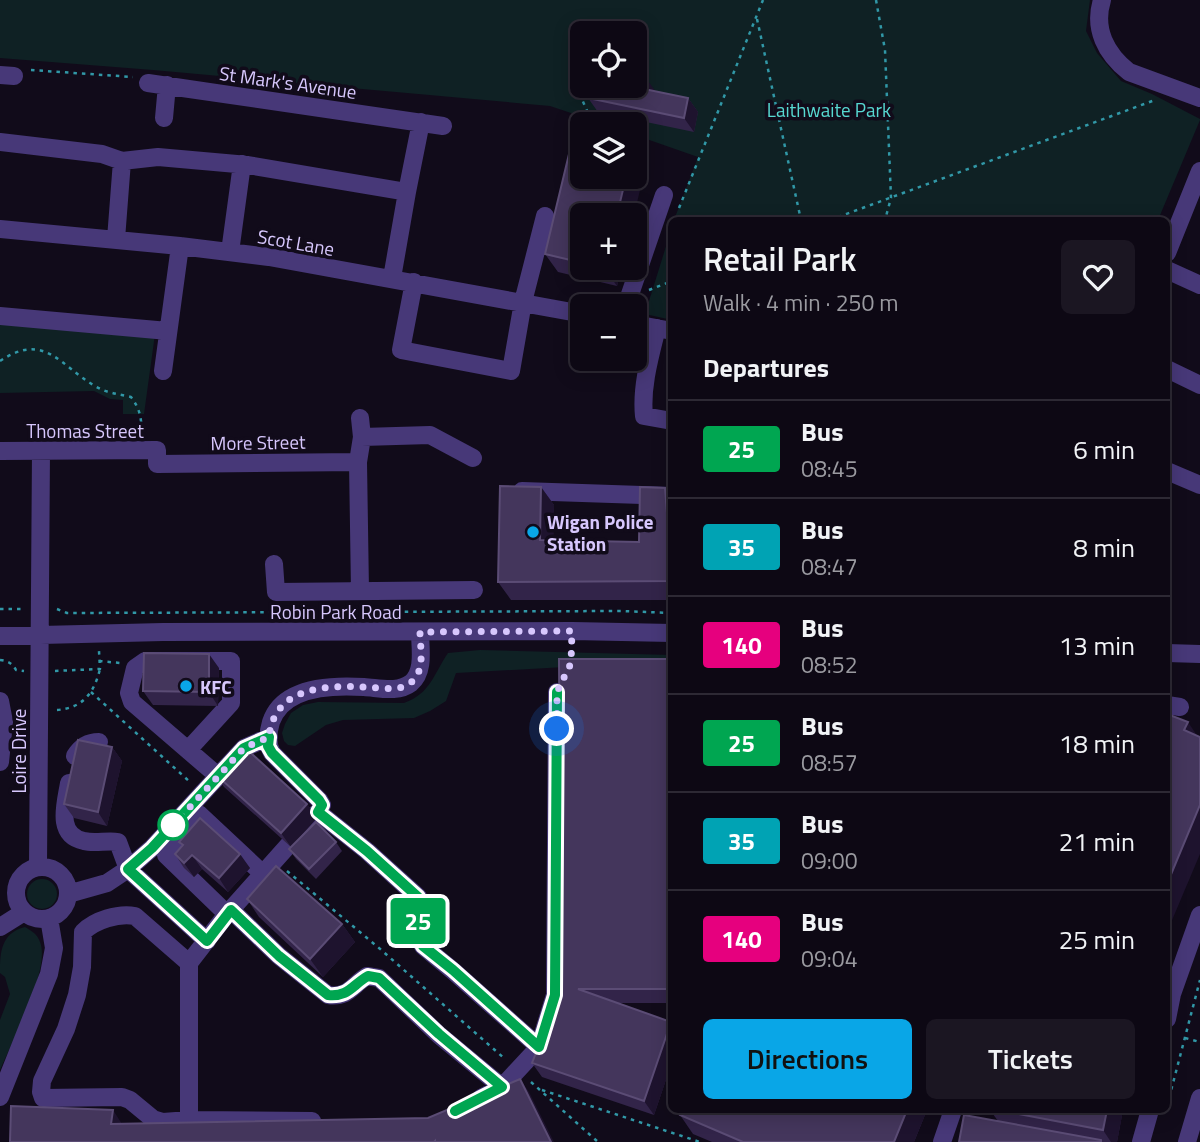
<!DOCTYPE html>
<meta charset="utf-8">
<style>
body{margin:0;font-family:"Titillium Web",sans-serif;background:#1b1622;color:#f1f3f6;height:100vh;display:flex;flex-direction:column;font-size:26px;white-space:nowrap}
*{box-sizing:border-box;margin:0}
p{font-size:23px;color:#9a9aa0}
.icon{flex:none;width:38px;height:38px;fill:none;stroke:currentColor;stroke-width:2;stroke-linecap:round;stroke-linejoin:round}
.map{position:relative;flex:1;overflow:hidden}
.drawer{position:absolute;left:668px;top:217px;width:502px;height:896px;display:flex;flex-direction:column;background:#0d0814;border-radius:10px;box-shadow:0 4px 18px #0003,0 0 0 2px #2d2934}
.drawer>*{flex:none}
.badge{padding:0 14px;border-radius:5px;font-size:24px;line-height:46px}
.fabs{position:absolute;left:570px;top:21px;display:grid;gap:14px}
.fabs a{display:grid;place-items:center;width:77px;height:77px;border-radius:10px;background:#0d0814;box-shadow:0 4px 18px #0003,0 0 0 2px #2d2934;font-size:35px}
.you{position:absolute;width:35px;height:35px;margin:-18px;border:5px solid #fff;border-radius:50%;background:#1a73e8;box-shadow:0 0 0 10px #1a73e833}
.map>.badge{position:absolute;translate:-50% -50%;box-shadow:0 0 0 4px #fff}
h2{padding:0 35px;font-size:26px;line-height:63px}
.round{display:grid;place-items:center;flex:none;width:74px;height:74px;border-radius:10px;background:#1b1622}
.head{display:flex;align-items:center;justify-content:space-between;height:119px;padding:0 35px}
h1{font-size:33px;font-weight:600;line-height:52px}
.button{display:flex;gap:14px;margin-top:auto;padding:14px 35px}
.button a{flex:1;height:80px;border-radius:10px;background:#09a6e7;color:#111;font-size:28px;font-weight:600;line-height:80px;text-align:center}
.button a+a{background:#1b1622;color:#f1f3f6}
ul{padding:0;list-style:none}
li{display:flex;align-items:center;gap:21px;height:98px;padding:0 35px;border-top:2px solid #2d2934}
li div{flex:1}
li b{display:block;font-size:26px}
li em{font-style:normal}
li .badge{min-width:77px;font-weight:700;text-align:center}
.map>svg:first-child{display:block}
.green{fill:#0f2124;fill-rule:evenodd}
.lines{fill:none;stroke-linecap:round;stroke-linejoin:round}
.path{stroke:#3198a7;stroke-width:2.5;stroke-dasharray:3.5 5;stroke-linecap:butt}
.minor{stroke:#473878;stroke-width:18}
.wall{fill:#322449}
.shaded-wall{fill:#1e132e}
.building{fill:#44365c;stroke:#5b4c75;stroke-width:2}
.line-casing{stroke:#fff;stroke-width:16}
.line{stroke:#00a651;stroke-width:10}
.walk{stroke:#d7c7fd;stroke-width:7;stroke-dasharray:0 12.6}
.poi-dot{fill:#09a6e7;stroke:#110b1a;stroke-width:2.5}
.stop-dot{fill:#fff;stroke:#00a651;stroke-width:3.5}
.labels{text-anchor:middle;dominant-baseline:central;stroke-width:7;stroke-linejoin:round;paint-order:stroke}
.street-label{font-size:19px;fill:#d7c7fd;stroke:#110b1a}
.park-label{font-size:19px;fill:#57d8d1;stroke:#110b1a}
.poi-label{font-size:19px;font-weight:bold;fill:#d7c7fd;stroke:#110b1a;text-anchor:start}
</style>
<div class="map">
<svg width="1200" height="1142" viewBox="0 0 1200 1142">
<rect width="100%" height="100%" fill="#110b1a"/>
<path class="green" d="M0,0h1090l-4,31 11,22 24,28 31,13 48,25v1l-42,100h-484l24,-63 -63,-22v-11h-31l-54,-18 -397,-36 -153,-12zM583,33h52v53h-52z
M672,227v93l-27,-6z
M0,319l155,15 -11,80h-21v-14l-13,-1 -16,-8 -94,2z
M480,650l192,5v16l-107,-4 -109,6 -10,28 -16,10 -16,7 -71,2 -17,5 -31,21 -7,-1 -4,-4 -2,-8 3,-9 6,-11 12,-8 15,-3 86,1c27,-10 29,-28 44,-50z
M27 894a15 15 0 1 1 30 0a15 15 0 1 1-30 0Z
M25,927c7,4 12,7 15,15 11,26 -28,100 -40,128v-50l10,-26 -5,-17 -5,-4c0,-21 1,-40 25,-46z"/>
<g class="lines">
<path class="path" d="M876,0l9,50 6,148 -6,22
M757,19l44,201
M31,70l102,7
M576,86l17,38
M679,208l84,-208
M830,220l325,-120
M649,290l23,-9
M0,361c45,-30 60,5 95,25 11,7 23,8 36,11 9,12 10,20 11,35
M0,609h22
M57,609l10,4 554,-2 51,2
M0,660c8,1 12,3 16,10l8,1
M99,661l21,2
M571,662l1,-14
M55,671l45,-2 -1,-18
M91,692l99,90
M57,710c26,-2 37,-17 43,-41
M287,871l92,77 126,111
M1185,1038l15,4
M531,1082l67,60
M542,1090l158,52
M1167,1106l33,-126"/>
<path class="minor" d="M1102,0c-9,29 4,54 27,72l71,26
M0,75l14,1
M148,83l295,43
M164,118l3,-33
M0,142l102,12 20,7 36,-4 90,8 159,27
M0,229l180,17 89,11 314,57
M116,239l6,-78
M230,252l12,-88
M1167,253l33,-82
M1167,270l33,15
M392,278l15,-86 14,-70
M414,282l-13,68 110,21 12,-69 22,-86
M626,306l38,-111
M0,316l168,15
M635,324l37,7
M657,328c-7,28 -16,59 -13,88l28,5
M1167,369l33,16
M163,371l17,-125
M362,437l68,-2 43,23
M0,451l157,-1v14l201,-2
M1167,471l33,14
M522,491l150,5
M274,564l2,28 198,-2
M360,591l-2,-129 4,-25 -2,-19
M0,636l163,-4 409,-1 100,2
M1167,653l33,1
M0,701l4,21 -4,40
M1167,705l13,2
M188,750l43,-47v-42h-86l-10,7 -6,25 3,9 86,74
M75,756c6,-10 13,-14 24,-14
M69,783c-3,20 -14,52 15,58 11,3 23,-1 34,1l10,27 79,72
M318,812l49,39 51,46 2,14 -3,16 1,10 5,9 29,24 87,77 16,-52 2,-303
M38,867l3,-416
M16 893a26 26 0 1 1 52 0a26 26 0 1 1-52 0Z
M68,894l39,-11 21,-14 24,-21 92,-100 25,-11
M231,910l48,46 49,39c21,3 24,-10 39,-19l12,2 60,57 63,52 -21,11
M227,914l-61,-59 33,-41 64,60
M0,927l24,-15
M189,963l-54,-47c-17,-3 -40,4 -52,16l-1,35 -5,28 -11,34 -24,52 -1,11 2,6 79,-1 8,3 23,19 10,3 26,-2 123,1
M1167,1019l5,-25 28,-79
M502,1087l37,-40
M0,1097l49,-123 5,-26 -5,-30
M189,1120v-157l38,-49 91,-102 4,-7 -3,-5 -47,-47c-5,-9 -4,-21 -1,-31 12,-36 62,-37 93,-35 16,1 34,6 47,-4 14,-12 9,-35 9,-51
M942,1142l11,-32
M1141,1142l9,-32
M1187,1142l13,-44"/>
</g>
<path class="wall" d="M655,91l33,7 10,14 -4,20 -96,-20 -10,-14z
M583,177h51l7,9 -58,29v53h39l-5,18 -59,-14 -13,-18z
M541,487l13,18 -1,36 86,1 26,-54 7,9v103h-161l-13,-18z
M672,659v344h-55l55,21v38l-18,53 -112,-38 -10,-14 29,-73z
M219,668l-1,38 -65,-1 -10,-14z
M112,747l10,14 -15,65 -33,-8 -10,-14z
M214,773l93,31 10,14 -26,29 -67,-60z
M179,842l71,26 -22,24 -26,-23 -8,8 -10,-9 -9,-14 7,-8z
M336,842l6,9 -26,28 -20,-20 -7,-10z
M247,899l95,25 13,18 -32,35 -64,-60z
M927,1110l-13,32h-202l-19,-8 -13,-19z
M990,1110h133l-6,32h-158l39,-21z"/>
<path class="shaded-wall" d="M646,78l10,14 -12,-3z
M688,98l10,14 -4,20 -10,-14z
M626,177h8l7,9 -7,29h-17z
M604,268h18l-5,18z
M541,487l13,18 -1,54 -13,-19z
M665,488l7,9v24l-5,-8z
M209,654l10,14 -1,38 -9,-14z
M1188,722l12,18 -16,-10z
M112,747l10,14 -15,65 -9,-14z
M307,804l10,14 -26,29 -10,-14z
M1200,805v49l-33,78v-48z
M240,854l10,14 -22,24 -9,-14z
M192,855l10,14 -8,8 -10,-14z
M342,924l13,18 -32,35 -13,-18z
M671,1022l1,40 -18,53 -10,-14z
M520,1079l9,13 25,50h-3z
M113,1110l9,14h-11z
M907,1110h20l-13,32h-20z
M1107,1110h16l-6,32h-6l-8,-12z"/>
<path class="building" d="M635,76l11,2 -2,11 44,9 -4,20 -96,-20 3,-12h44z
M569,154l14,4v19h43l-9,38h-34v48l-38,-9z
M500,486l41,1 -1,53 99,2 1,-55 25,1 2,25 5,1v67l-174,1z
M144,653l65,1v38l-66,-1z
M559,659h113v330h-94l93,33 -27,79 -112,-38 29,-73z
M1167,714l21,8 -4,8 16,7v68l-33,79z
M78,740l34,7 -14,65 -34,-8z
M241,744l66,60 -26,29 -67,-60z
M200,818l40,36 -21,24 -27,-23 -8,8 -9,-9 8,-9 -4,-3z
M316,822l20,20 -27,27 -20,-20z
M276,866l66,58 -32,35 -63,-60z
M520,1079l31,63h-116v-1l-1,1h-424l1,-36 102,4 -2,14 317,-6z
M682,1110h225l-13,32h-151l-63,-27z
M997,1110h110l-4,20z
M964,1115l137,25v2h-142z"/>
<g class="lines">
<defs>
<path id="line" d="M455,1111l47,-24 -63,-53 -60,-56 -11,-2c-16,9 -19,21 -40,19l-49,-39 -48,-46 -24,31 -79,-72 24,-21 92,-100 25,-11 -1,9 4,7 47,47 3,5 -4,7 49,39 51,46 2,14 -3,16 1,10 5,9 30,24 86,77 16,-52 2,-303"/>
</defs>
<use href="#line" class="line-casing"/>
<use href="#line" class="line"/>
<path class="walk" d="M173,825l-4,5 75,-82 25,-11c5,-49 54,-52 94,-50 18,0 43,8 54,-12 7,-11 3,-30 3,-43l152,-1 -1,32 -14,29v37"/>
</g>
<g class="poi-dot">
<circle cx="533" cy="532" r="7"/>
<circle cx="186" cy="686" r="7"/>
</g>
<circle class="stop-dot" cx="173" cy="825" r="14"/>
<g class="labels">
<g class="street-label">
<text transform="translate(288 82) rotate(8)">St Mark's Avenue</text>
<text transform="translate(296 242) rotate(10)">Scot Lane</text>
<text x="85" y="430">Thomas Street</text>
<text transform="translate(258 442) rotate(-1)">More Street</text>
<text x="336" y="611">Robin Park Road</text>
<text transform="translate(18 751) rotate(-90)">Loire Drive</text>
</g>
<g class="park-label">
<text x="829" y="109">Laithwaite Park</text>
</g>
<g class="poi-label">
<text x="547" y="521">Wigan Police<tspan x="547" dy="22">Station</tspan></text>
<text x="200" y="686">KFC</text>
</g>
</g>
</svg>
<div class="fabs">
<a><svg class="icon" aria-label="locate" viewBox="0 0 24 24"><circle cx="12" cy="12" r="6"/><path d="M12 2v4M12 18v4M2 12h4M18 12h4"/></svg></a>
<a><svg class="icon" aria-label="layers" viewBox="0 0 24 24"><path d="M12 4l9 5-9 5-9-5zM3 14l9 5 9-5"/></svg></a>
<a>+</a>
<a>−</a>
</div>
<div class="you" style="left:557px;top:729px"></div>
<b class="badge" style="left:418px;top:921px;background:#00a651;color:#fff">25</b>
<section class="drawer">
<div class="head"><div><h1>Retail Park</h1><p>Walk · 4 min · 250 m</p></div><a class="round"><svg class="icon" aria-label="heart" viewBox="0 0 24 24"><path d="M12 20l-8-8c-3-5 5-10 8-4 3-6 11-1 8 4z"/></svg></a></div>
<h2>Departures</h2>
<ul>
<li><span class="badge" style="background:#00a651;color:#fff">25</span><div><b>Bus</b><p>08:45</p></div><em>6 min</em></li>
<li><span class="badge" style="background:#00a3b4;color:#fff">35</span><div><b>Bus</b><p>08:47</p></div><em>8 min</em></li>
<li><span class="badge" style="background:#e6007e;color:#fff">140</span><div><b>Bus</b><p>08:52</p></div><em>13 min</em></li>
<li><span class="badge" style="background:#00a651;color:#fff">25</span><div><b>Bus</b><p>08:57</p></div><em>18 min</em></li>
<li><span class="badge" style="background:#00a3b4;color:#fff">35</span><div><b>Bus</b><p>09:00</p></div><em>21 min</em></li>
<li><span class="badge" style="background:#e6007e;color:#fff">140</span><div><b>Bus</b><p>09:04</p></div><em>25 min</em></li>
</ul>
<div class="button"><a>Directions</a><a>Tickets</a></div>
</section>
</div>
